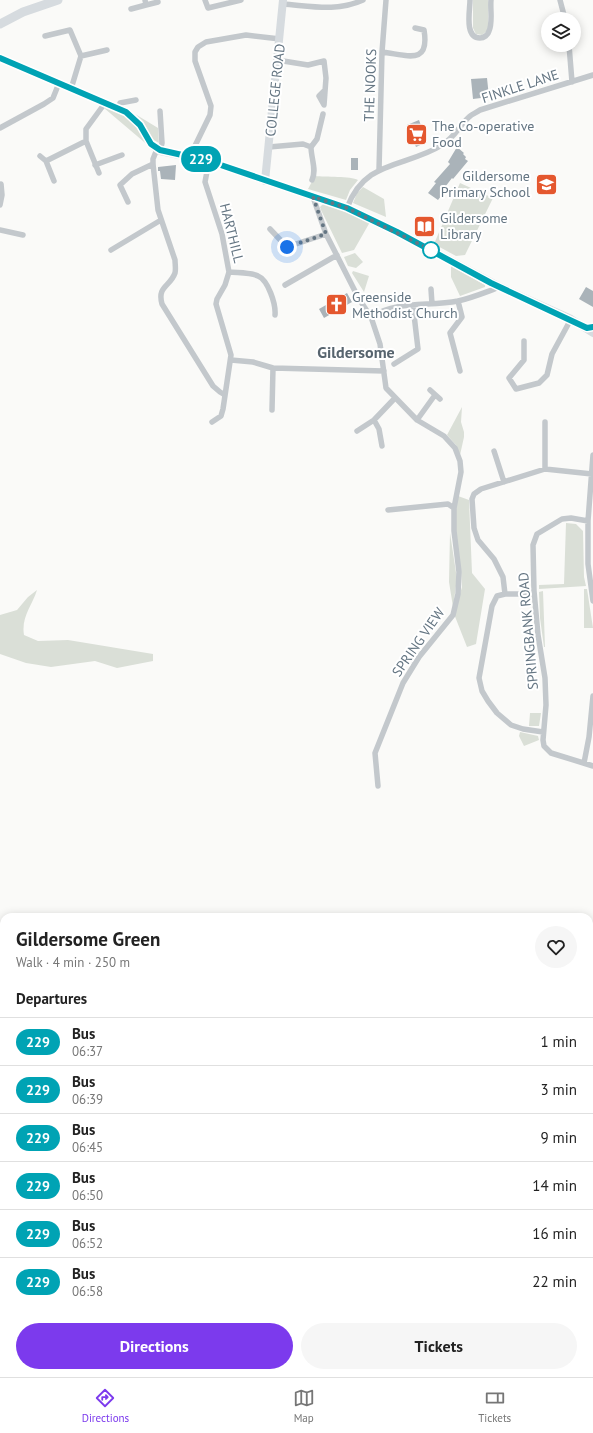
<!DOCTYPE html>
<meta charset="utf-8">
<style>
body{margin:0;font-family:"PT Sans",sans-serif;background:#f6f6f6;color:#222;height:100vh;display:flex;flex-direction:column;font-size:15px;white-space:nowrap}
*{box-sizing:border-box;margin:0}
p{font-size:13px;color:#767676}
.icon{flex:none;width:22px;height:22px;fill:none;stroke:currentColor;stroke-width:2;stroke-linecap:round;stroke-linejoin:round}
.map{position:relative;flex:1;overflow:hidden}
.panel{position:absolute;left:0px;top:913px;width:593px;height:464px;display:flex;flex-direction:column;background:#fff;border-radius:12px 12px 0 0;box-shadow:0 2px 10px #0003}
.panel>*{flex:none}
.badge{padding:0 8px;border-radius:13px;font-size:14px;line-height:26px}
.buttons{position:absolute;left:541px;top:12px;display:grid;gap:8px}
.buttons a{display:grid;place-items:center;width:40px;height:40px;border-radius:50%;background:#fff;box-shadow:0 2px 10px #0003;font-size:20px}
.you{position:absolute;width:20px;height:20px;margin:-10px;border:3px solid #fff;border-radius:50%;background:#1a73e8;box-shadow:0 0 0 6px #1a73e833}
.map>.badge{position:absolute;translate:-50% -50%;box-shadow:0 0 0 2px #fff}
h2{padding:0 16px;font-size:15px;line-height:36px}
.round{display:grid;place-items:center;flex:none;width:42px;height:42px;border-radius:21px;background:#f6f6f6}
.head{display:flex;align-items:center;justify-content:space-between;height:68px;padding:0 16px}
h1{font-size:19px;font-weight:600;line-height:30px}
.action{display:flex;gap:8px;margin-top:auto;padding:8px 16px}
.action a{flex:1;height:46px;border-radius:24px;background:#7c3aed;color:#fff;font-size:16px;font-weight:600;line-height:46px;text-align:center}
.action a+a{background:#f6f6f6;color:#222}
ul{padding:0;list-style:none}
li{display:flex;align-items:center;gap:12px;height:48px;padding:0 16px;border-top:1px solid #e0e0e0}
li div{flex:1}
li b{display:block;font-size:15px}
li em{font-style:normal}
li .badge{min-width:44px;font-weight:700;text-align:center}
.tabs{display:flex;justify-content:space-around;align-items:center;height:56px;border-top:1px solid #e0e0e0;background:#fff;font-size:11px;color:#767676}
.tabs a{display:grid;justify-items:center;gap:2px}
.tabs .selected{color:#7c3aed}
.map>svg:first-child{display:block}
.green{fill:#dadfd7}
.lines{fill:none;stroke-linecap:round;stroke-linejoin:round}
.stream{stroke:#bbc7cb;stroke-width:1.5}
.building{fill:#aab3b9}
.street{stroke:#c3c8cc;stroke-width:5.5}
.secondary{stroke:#d6dbdf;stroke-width:8}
.primary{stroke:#d6dbdf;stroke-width:9}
.line-casing{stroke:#fff;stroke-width:9}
.line{stroke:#00a3b4;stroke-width:6}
.walk{stroke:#657683;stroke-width:4;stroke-dasharray:0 7.2}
.stop-dot{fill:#fff;stroke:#00a3b4;stroke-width:2}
.labels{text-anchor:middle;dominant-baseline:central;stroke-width:4;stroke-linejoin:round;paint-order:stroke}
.street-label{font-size:14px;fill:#657683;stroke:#fff}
.poi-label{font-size:14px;fill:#657683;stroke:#fff;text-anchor:start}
.quarter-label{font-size:16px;font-weight:bold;fill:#57646e;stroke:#fff}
</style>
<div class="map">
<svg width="593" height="1377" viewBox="0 0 593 1377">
<rect width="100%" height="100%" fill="#fafaf8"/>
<path class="green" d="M473,0h15v27l-1,4 -5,4 -6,-1 -3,-6z
M104,108c22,0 35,23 46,39z
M135,114l23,14 1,15 -7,-4 -9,-18z
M315,176c10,1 36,0 43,4l-8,10 -4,10 -38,-11z
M460,183l33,15 -28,57 -9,1 -22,-12z
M363,187l21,12 2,18 -33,-14 4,-10z
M324,203l46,19 -16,28 -12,3 -21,-43 -1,-3z
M355,253l8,9 -7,6 -8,-2 -4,-9z
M451,266l34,19v2l-25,9 -9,-19z
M353,271l16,5 -5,16 -12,-19z
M462,407l-1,15 3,10v5l-4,18 -4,-10 -9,-10z
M458,496l11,4 3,73 13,16 -9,55 -9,3 -13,-33 8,-27 -1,-18 -5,-21 -1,-42z
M566,523l10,1 7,7 1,46 2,9 -47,3v-4l25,-1z
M450,533l7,46 -4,28 -4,-25z
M584,589h3l6,39h-9z
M37,590c-5,16 -16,27 -13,45l14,6 30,-1 85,14v7l-36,7 -22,-7 -44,6 -25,-4 -26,-9v-39l17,-5 11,-13z
M543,591l2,56h-1l-4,-29 -1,-26z
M530,713h11l-2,13h-10z
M520,732l18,4 1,4 -15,6 -5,-10z
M342,1373h129l1,4h-127z"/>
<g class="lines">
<path class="stream" d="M589,933l4,-2
M0,951l4,-3"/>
</g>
<path class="building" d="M487,78l2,19 -16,2 -2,-20z
M419,120l8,22 -11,5 -9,-22z
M457,147l7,6 -1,1 3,3 -1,2 3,2 -15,18 -1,-1 -10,13 2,1 -6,8 -10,-7 8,-10 -2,-1 16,-18 -2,-2z
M351,158h7v12h-7z
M176,165l-1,15 -14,-1 -1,-8h-2v-4z
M586,287l7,4v16l-14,-8z
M347,293l5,9 -28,16 -5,-9z"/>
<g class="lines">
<path class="street" d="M205,0l3,8 33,-8
M470,0c0,10 -6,38 10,38 4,0 8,-3 9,-7 4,-8 1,-22 2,-31
M560,0l5,19
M283,4c28,2 54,8 80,-4
M146,5l12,-3
M131,9l15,-4 -1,-5
M45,36l25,-6 11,26 -10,33
M569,45l3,37
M382,52c25,3 48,14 42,-22l-9,-2
M81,56l26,-6
M277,60l31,5 16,-4 2,17 -2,27 -5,-9 5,-5
M118,108l2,-5 16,-3
M160,111l2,32 -2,8
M0,128l44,-24 9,-6 6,-15
M269,147l34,-3 8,3 6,-8 6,-25
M311,147c0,11 6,23 1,33
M157,149l-4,10v5l5,46 17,50c0,4 1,9 0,13 -5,14 -18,13 -13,31l51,82 7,6 5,3
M40,156l6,5
M190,156l20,-41 1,-9 -16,-45v-9l3,-5 8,-5 40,-7 34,4
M209,161l-4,21 17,52 7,38 -4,13 -8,14 -1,5 15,51 -8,54 -2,7 -9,6
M95,165l27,-10
M379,170l3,-118 4,-52
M99,173l-13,-32v-12l19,-26
M54,181l-8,-20 40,-20
M313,197l13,37 33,65 12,18 9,27 6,44 31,32 27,16 11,12 5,13 1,11 -7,36v23l5,41 -1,22 -5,21 -34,42 -16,26 -28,70 3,33
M128,202l-8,-17 12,-11 21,-10
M0,205l2,-10 -1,-11
M347,208c18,-49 58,-40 95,-63 13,-8 17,-19 27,-28 3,-3 7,-4 11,-7l113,-35
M270,229l17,18 39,-13
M0,230l23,5
M111,250l50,-30
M229,272c9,1 21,0 29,4 10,4 18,28 17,39
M285,285l52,-30
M431,289l1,15
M458,301l4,16 -12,16 10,38
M371,317c27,-17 57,-10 87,-16 14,-3 28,-9 42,-14
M524,341v19l-15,18 7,11 23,-6 8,-8 5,-21 19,-35
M231,360l22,2 20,6 111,3
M394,364l24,-15 -5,-43
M430,390l10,9
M272,410l1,-42
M374,420l5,9 3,17
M417,420l18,-25
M357,431l17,-11 21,-22
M494,451l10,31
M593,455l-5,66 -17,-3 -9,1 -25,15 -4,11 1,46 4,44 7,43 1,27 -3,35 1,6 7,7 42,13
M545,469v-47
M388,510l60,-6 6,4
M588,521v43l5,37
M505,594l-2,-17 -9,-18 -16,-19 -4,-12 -2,-29 2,-5 7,-5 64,-20 47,5
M534,594h-29l-8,2 -5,10 -13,72 3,13 6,10 9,12 14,12 12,4 20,3
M584,763l5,-26 4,-41
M592,1377l1,-2"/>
<path class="secondary" d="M0,58l126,54 14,13 11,19 9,7 49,10 138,47 50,24 103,55 71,32 22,14
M265,181l18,-181"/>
<path class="primary" d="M0,24l23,-12 35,-12
M589,1354l4,-1
M537,1377l10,-4"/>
</g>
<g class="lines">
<defs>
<path id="line" d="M0,58l126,54 14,13 11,19 9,6 49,11 138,47 50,24 94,51 96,45 6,-1"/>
</defs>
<use href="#line" class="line-casing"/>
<use href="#line" class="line"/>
<path class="walk" d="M287,247l39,-13 -13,-37 34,11 84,42"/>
</g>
<defs>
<symbol id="supermarket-square" viewBox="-11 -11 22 22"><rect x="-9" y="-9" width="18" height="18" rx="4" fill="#e4572e" stroke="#fff"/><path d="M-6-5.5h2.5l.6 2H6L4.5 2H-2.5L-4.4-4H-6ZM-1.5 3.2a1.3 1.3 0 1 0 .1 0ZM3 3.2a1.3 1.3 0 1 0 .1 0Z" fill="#fff"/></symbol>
<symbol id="school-square" viewBox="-11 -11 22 22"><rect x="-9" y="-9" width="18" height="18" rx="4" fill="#e4572e" stroke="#fff"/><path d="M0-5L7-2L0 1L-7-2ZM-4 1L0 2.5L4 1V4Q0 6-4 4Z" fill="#fff"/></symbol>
<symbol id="library-square" viewBox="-11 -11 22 22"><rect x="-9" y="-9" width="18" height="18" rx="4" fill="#e4572e" stroke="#fff"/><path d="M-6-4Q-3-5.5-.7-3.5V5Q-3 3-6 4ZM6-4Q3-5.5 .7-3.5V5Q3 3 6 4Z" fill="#fff"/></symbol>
<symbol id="church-square" viewBox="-11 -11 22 22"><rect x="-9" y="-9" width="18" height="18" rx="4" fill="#e4572e" stroke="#fff"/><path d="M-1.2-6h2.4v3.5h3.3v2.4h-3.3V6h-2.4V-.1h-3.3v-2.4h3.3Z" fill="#fff"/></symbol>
</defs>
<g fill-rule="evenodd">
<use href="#supermarket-square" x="404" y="122" width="25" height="25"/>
<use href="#school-square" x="534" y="172" width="25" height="25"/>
<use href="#library-square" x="412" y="214" width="25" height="25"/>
<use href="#church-square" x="324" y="292" width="25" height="25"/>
</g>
<circle class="stop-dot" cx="431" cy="250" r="8"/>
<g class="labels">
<g class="street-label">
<text transform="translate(370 85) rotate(-88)">THE NOOKS</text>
<text transform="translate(520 86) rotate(-18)">FINKLE LANE</text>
<text transform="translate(275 90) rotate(-84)">COLLEGE ROAD</text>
<text transform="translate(232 233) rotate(76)">HARTHILL</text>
<text transform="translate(528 631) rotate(-95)">SPRINGBANK ROAD</text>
<text transform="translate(418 642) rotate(-55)">SPRING VIEW</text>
</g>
<g class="poi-label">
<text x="432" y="126">The Co-operative<tspan x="432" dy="16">Food</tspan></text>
<text x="530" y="176" text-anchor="end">Gildersome<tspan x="530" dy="16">Primary School</tspan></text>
<text x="440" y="218">Gildersome<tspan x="440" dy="16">Library</tspan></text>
<text x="352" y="297">Greenside<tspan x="352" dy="16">Methodist Church</tspan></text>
</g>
<g class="quarter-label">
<text x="356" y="352">Gildersome</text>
</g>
</g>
</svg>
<div class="buttons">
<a><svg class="icon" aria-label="layers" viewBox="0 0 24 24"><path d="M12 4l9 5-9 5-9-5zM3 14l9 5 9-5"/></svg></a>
</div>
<div class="you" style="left:287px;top:247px"></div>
<b class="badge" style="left:201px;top:159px;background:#00a3b4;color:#fff">229</b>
<section class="panel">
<div class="head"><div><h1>Gildersome Green</h1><p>Walk · 4 min · 250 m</p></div><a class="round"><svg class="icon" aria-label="heart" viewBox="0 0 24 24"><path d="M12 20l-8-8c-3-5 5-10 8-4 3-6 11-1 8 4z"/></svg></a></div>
<h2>Departures</h2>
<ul>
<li><span class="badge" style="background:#00a3b4;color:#fff">229</span><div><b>Bus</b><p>06:37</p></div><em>1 min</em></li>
<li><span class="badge" style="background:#00a3b4;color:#fff">229</span><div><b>Bus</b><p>06:39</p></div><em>3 min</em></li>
<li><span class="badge" style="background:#00a3b4;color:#fff">229</span><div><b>Bus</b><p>06:45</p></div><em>9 min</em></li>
<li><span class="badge" style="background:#00a3b4;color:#fff">229</span><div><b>Bus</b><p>06:50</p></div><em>14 min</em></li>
<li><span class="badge" style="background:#00a3b4;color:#fff">229</span><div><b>Bus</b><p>06:52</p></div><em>16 min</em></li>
<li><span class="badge" style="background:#00a3b4;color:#fff">229</span><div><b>Bus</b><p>06:58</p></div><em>22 min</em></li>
</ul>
<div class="action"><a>Directions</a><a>Tickets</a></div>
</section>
</div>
<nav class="tabs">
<a class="selected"><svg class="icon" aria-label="directions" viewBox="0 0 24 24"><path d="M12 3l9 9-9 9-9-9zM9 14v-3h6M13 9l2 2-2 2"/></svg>Directions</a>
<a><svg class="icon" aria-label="map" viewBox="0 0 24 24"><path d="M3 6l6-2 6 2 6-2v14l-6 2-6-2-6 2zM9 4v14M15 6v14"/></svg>Map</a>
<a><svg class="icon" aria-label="tickets" viewBox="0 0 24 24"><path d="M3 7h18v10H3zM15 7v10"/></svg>Tickets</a>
</nav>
